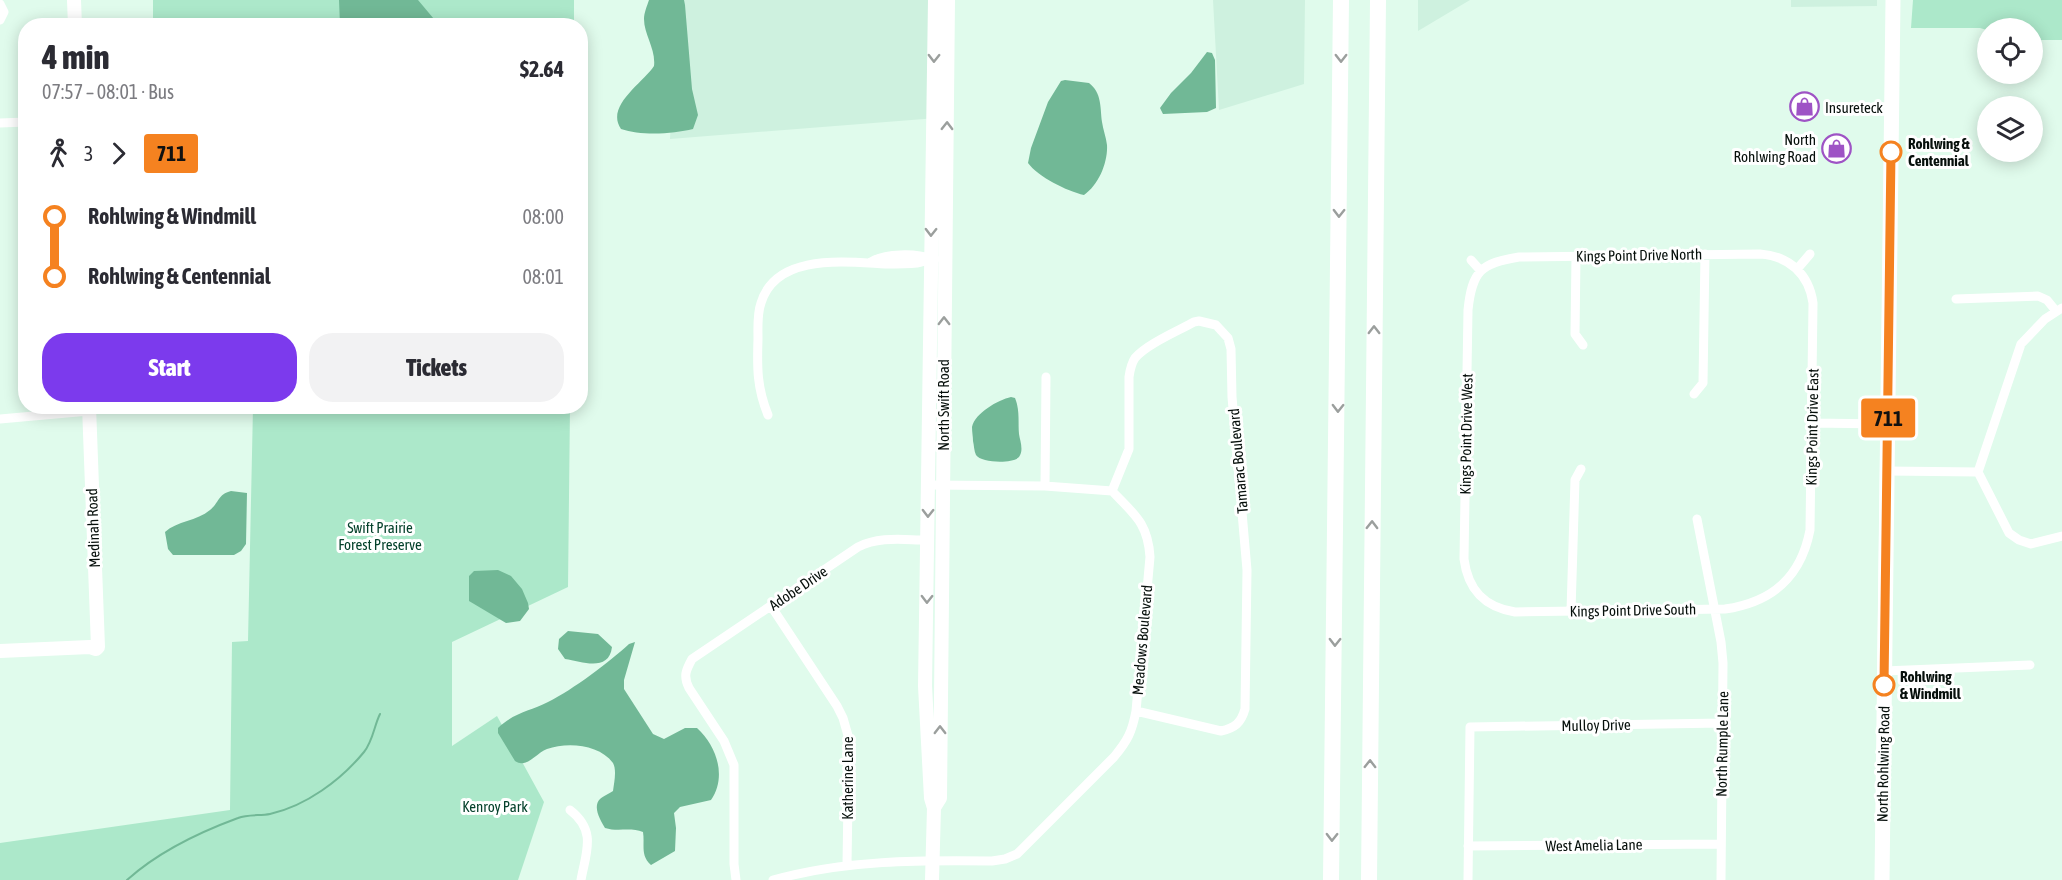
<!DOCTYPE html>
<meta charset="utf-8">
<style>
body{margin:0;font-family:"Asap Condensed",sans-serif;background:#f2f2f3;color:#2b2b33;height:100vh;display:flex;flex-direction:column;font-size:22px;white-space:nowrap}
*{box-sizing:border-box;margin:0}
p{font-size:20px;color:#7c7c81}
.icon{flex:none;width:33px;height:33px;fill:none;stroke:currentColor;stroke-width:2;stroke-linecap:round;stroke-linejoin:round}
.map{position:relative;flex:1;overflow:hidden}
.side{position:absolute;left:18px;top:18px;width:570px;height:396px;display:flex;flex-direction:column;background:#fff;border-radius:24px;box-shadow:0 3px 15px #0003}
.side>*{flex:none}
.badge{padding:0 12px;border-radius:4px;font-size:21px;line-height:39px}
.tools{position:absolute;left:1977px;top:18px;display:grid;gap:12px}
.tools a{display:grid;place-items:center;width:66px;height:66px;border-radius:50%;background:#fff;box-shadow:0 3px 15px #0003;font-size:30px}
.map>.badge{position:absolute;translate:-50% -50%;box-shadow:0 0 0 3px #fff}
.legs{display:flex;align-items:center;gap:9px;height:66px;padding:0 24px;font-size:20px}
.legs p{margin-inline-start:auto}
.headline{display:flex;align-items:center;justify-content:space-between;height:102px;padding:0 24px}
h1{font-size:33px;font-weight:800;line-height:45px}
.cta{display:flex;gap:12px;margin-top:auto;padding:12px 24px}
.cta a{flex:1;height:69px;border-radius:24px;background:#7c3aed;color:#fff;font-size:24px;font-weight:800;line-height:69px;text-align:center}
.cta a+a{background:#f2f2f3;color:#2b2b33}
ul{padding:0 24px;list-style:none}
li{display:flex;align-items:center;gap:21px;height:60px;font-size:22px}
li i{display:grid;place-items:center;width:9px;height:100%;margin:0 8px;background:currentColor}
li i::after{content:'';width:15px;height:15px;margin:-8px;border:4px solid;border-radius:50%;background:#fff}
li p{margin-inline-start:auto}
li:first-child i{background:linear-gradient(#0000 50%,currentColor 0)}
li:last-child i{background:linear-gradient(currentColor 50%,#0000 0)}
.map>svg:first-child{display:block}
.built{fill:#cef1df}
.green{fill:#ace8ca}
.water{fill:#71b896}
.lines{fill:none;stroke-linecap:round;stroke-linejoin:round}
.stream{stroke:#71b896;stroke-width:2}
.street{stroke:#fff;stroke-width:9}
.secondary{stroke:#fff;stroke-width:14}
.primary{stroke:#fff;stroke-width:15}
.highway{stroke:#fff;stroke-width:16}
.oneway{stroke:#9b9f9d}
.line-1-casing{stroke:#fff;stroke-width:14}
.line-1{stroke:#f58220;stroke-width:9}
.stop-1-dot{fill:#fff;stroke:#f58220;stroke-width:3}
.labels{text-anchor:middle;dominant-baseline:central;stroke-width:6;stroke-linejoin:round;paint-order:stroke}
.poi-label{font-size:15px;fill:#060f0b;stroke:#fff;text-anchor:start}
.stop-label{font-size:15px;font-weight:bold;fill:#060f0b;stroke:#fff;text-anchor:start}
.street-label{font-size:15px;fill:#060f0b;stroke:#fff}
.park-label{font-size:15px;fill:#04412b;stroke:#fff}
</style>
<div class="map">
<svg width="2062" height="880" viewBox="0 0 2062 880">
<rect width="100%" height="100%" fill="#e0fbec"/>
<path class="built" d="M677,0h262l-2,118 -267,21z
M1213,0h92l-1,84 -85,26z
M1418,0h52l-52,31z
M1791,0h86v6l-86,1z"/>
<path class="green" d="M153,0h421v25l-488,1v-7l67,2z
M1913,0h149v40h-29l-1,-12h-44l-1,2 -7,-2h-69z
M253,407h317l-2,180 -116,55v104l45,-30 47,86 -26,78h-518v-37l230,-33 2,-168 16,-1z"/>
<path class="water" d="M339,0h79l21,25h-99z
M649,0h35l1,5 7,84 6,26 -5,14c-20,5 -52,7 -72,0 -16,-23 22,-46 33,-63 2,-17 -10,-31 -10,-47 0,-6 3,-13 5,-19z
M1207,52l5,1 3,7 1,48 -9,4 -44,2 -3,-6 11,-15 20,-20z
M1065,80l24,3c13,10 11,24 13,39 1,7 4,15 5,23 1,17 -8,40 -23,50 -17,-4 -46,-18 -56,-32l3,-15 17,-46 13,-21z
M1011,397l4,1c5,12 3,24 4,36 1,7 5,16 0,23 -6,7 -38,6 -43,-2 -2,-4 -2,-10 -3,-14 0,-4 -1,-9 -1,-14 3,-14 26,-27 39,-30z
M231,491l16,2 -1,51 -5,7 -7,4h-61l-5,-6 -3,-17c12,-11 32,-11 45,-22 9,-7 8,-16 21,-19z
M498,570l13,6 11,13 6,14 1,6 -9,12 -14,2 -37,-22v-25l5,-5z
M568,631l30,3 14,13c-3,25 -29,15 -47,12l-7,-10 1,-10z
M635,642l-11,38v9l29,45 11,5 21,-11h12c20,18 30,49 14,72l-31,7 -6,6 2,15 -1,23 -24,14c-11,-10 -6,-20 -8,-33 -12,-5 -26,0 -38,-4 -4,-7 -13,-21 -5,-29 3,-3 9,-5 13,-8 1,-8 4,-21 0,-28 -14,-19 -46,-21 -66,-14 -11,4 -20,20 -32,12l-17,-28v-5c15,-15 32,-17 50,-26 26,-13 60,-39 81,-58z"/>
<g class="lines">
<path class="stream" d="M127,880c31,-28 73,-48 111,-62 10,-4 22,-2 32,-4 36,-8 71,-34 94,-62 9,-11 10,-26 16,-38"/>
<path class="street" d="M0,4l4,8 -4,8
M0,123l26,-1
M1760,254c29,2 49,20 53,49l-3,227c-9,47 -37,72 -85,79l-210,3c-31,-5 -47,-22 -51,-53l4,-249c4,-39 13,-47 51,-53z
M1576,256l-1,78 8,11
M1471,260l9,10
M871,262c13,-9 46,-9 60,-3
M1798,268l12,-14
M1956,299l82,-3 9,4 9,11
M1694,394l9,-11 2,-129
M768,415c-11,-27 -11,-47 -10,-76 0,-12 -1,-25 3,-36 15,-50 84,-41 124,-39 11,0 22,0 32,-1 6,-1 12,-4 18,-4
M0,419l89,-8
M1812,423l75,1
M1887,471l91,1 31,61 10,7 12,4 31,-8
M1978,472l43,-128 24,-25 17,-11
M1045,486l1,-109
M1112,491l17,-42v-72c1,-7 2,-13 6,-19 12,-14 43,-27 59,-36l5,-1 17,4 12,13 3,11 1,48 15,173 -2,139c-4,14 -10,19 -24,22l-85,-20
M1697,519l24,123 2,21 -2,217
M771,606l66,100 6,12 6,21 -2,125
M1571,611l4,-131 6,-11
M1884,671l146,-6
M570,810c27,21 16,42 11,70
M1468,846l253,-2
M736,880l-2,-16v-99l-10,-24 -35,-53c-6,-12 -3,-18 3,-29l166,-112c22,-11 45,-7 69,-7
M773,880c72,-20 146,-20 219,-19l13,-2 12,-5 97,-97c14,-17 18,-25 22,-46l14,-154c-2,-34 -16,-43 -38,-66l-67,-5 -117,-1
M1468,880l2,-153 252,-4"/>
<path class="secondary" d="M74,0l1,26
M0,651l90,-4 6,2 2,-2 -9,-241
M935,806l5,-8 8,-798
M932,880l2,-72 -3,-10 -6,-112 10,-686"/>
<path class="primary" d="M1882,880l11,-880"/>
<path class="highway" d="M1331,880l10,-880
M1369,880l9,-880"/>
</g>
<defs><path id="oneway-chevron" d="M-2-3.5L2.5 0L-2 3.5" fill="none" stroke-width="1.6" stroke-linecap="round" stroke-linejoin="round" transform="scale(1.5)"/></defs>
<g class="oneway">
<use href="#oneway-chevron" transform="translate(934 58) rotate(91)"/>
<use href="#oneway-chevron" transform="translate(1341 58) rotate(90)"/>
<use href="#oneway-chevron" transform="translate(947 126) rotate(-89)"/>
<use href="#oneway-chevron" transform="translate(1339 213) rotate(91)"/>
<use href="#oneway-chevron" transform="translate(931 232) rotate(91)"/>
<use href="#oneway-chevron" transform="translate(944 321) rotate(-90)"/>
<use href="#oneway-chevron" transform="translate(1374 330) rotate(-90)"/>
<use href="#oneway-chevron" transform="translate(1338 408) rotate(91)"/>
<use href="#oneway-chevron" transform="translate(928 513) rotate(91)"/>
<use href="#oneway-chevron" transform="translate(1372 525) rotate(-89)"/>
<use href="#oneway-chevron" transform="translate(927 599) rotate(91)"/>
<use href="#oneway-chevron" transform="translate(1335 642) rotate(91)"/>
<use href="#oneway-chevron" transform="translate(940 730) rotate(-90)"/>
<use href="#oneway-chevron" transform="translate(1370 764) rotate(-89)"/>
<use href="#oneway-chevron" transform="translate(1332 837) rotate(91)"/>
</g>
<g class="lines">
<defs>
<path id="line-1" d="M1884,685l7,-533"/>
</defs>
<use href="#line-1" class="line-1-casing"/>
<use href="#line-1" class="line-1"/>
</g>
<defs>
<symbol id="shop-ring" viewBox="-11 -11 22 22"><circle r="9.5" fill="#fff" stroke="#9e53c5" stroke-width="1.5"/><path d="M-5-2.5h2.3a2.7 3.5 0 0 1 5.4 0H5L5.5 6h-11ZM-1.5-2.5h3a1.5 2.3 0 0 0-3 0Z" fill="#9e53c5"/></symbol>
</defs>
<g fill-rule="evenodd">
<use href="#shop-ring" x="1788" y="90" width="33" height="33"/>
<use href="#shop-ring" x="1820" y="132" width="33" height="33"/>
</g>
<g class="stop-1-dot">
<circle cx="1891" cy="152" r="10"/>
<circle cx="1884" cy="685" r="10"/>
</g>
<g class="labels">
<g class="poi-label">
<text x="1825" y="107">Insureteck</text>
<text x="1816" y="139" text-anchor="end">North<tspan x="1816" dy="17">Rohlwing Road</tspan></text>
</g>
<g class="stop-label">
<text x="1908" y="143">Rohlwing &amp;<tspan x="1908" dy="17">Centennial</tspan></text>
<text x="1900" y="676">Rohlwing<tspan x="1900" dy="17">&amp; Windmill</tspan></text>
</g>
<g class="street-label">
<text transform="translate(1639 255) rotate(-1)">Kings Point Drive North</text>
<text transform="translate(943 405) rotate(-90)">North Swift Road</text>
<text transform="translate(1812 427) rotate(-89)">Kings Point Drive East</text>
<text transform="translate(1466 434) rotate(-89)">Kings Point Drive West</text>
<text transform="translate(1238 461) rotate(-95)">Tamarac Boulevard</text>
<text transform="translate(93 528) rotate(-92)">Medinah Road</text>
<text transform="translate(798 588) rotate(-34)">Adobe Drive</text>
<text transform="translate(1633 610) rotate(-1)">Kings Point Drive South</text>
<text transform="translate(1142 640) rotate(-85)">Meadows Boulevard</text>
<text transform="translate(1596 725) rotate(-1)">Mulloy Drive</text>
<text transform="translate(1722 744) rotate(-89)">North Rumple Lane</text>
<text transform="translate(1883 764) rotate(-89)">North Rohlwing Road</text>
<text transform="translate(847 778) rotate(-90)">Katherine Lane</text>
<text transform="translate(1594 845) rotate(-1)">West Amelia Lane</text>
</g>
<g class="park-label">
<text x="380" y="527">Swift Prairie<tspan x="380" dy="17">Forest Preserve</tspan></text>
<text x="495" y="806">Kenroy Park</text>
</g>
</g>
</svg>
<div class="tools">
<a><svg class="icon" aria-label="locate" viewBox="0 0 24 24"><circle cx="12" cy="12" r="6"/><path d="M12 2v4M12 18v4M2 12h4M18 12h4"/></svg></a>
<a><svg class="icon" aria-label="layers" viewBox="0 0 24 24"><path d="M12 4l9 5-9 5-9-5zM3 14l9 5 9-5"/></svg></a>
</div>
<b class="badge" style="left:1888px;top:418px;background:#f58220;color:#111">711</b>
<section class="side">
<div class="headline"><div><h1>4 min</h1><p>07:57 – 08:01 · Bus</p></div><b>$2.64</b></div>
<div class="legs"><svg class="icon" aria-label="walk" viewBox="0 0 24 24"><circle cx="13" cy="4" r="2"/><path d="M13 8l-2 6 4 7M11 14l-3 7M7 12l3-4h3l4 4"/></svg>3<svg class="icon" aria-label="forward" viewBox="0 0 24 24"><path d="M9 5l7 7-7 7"/></svg><b class="badge" style="background:#f58220;color:#111">711</b></div>
<ul>
<li><i style="color:#f58220"></i><b>Rohlwing &amp; Windmill</b><p>08:00</p></li>
<li><i style="color:#f58220"></i><b>Rohlwing &amp; Centennial</b><p>08:01</p></li>
</ul>
<div class="cta"><a>Start</a><a>Tickets</a></div>
</section>
</div>
